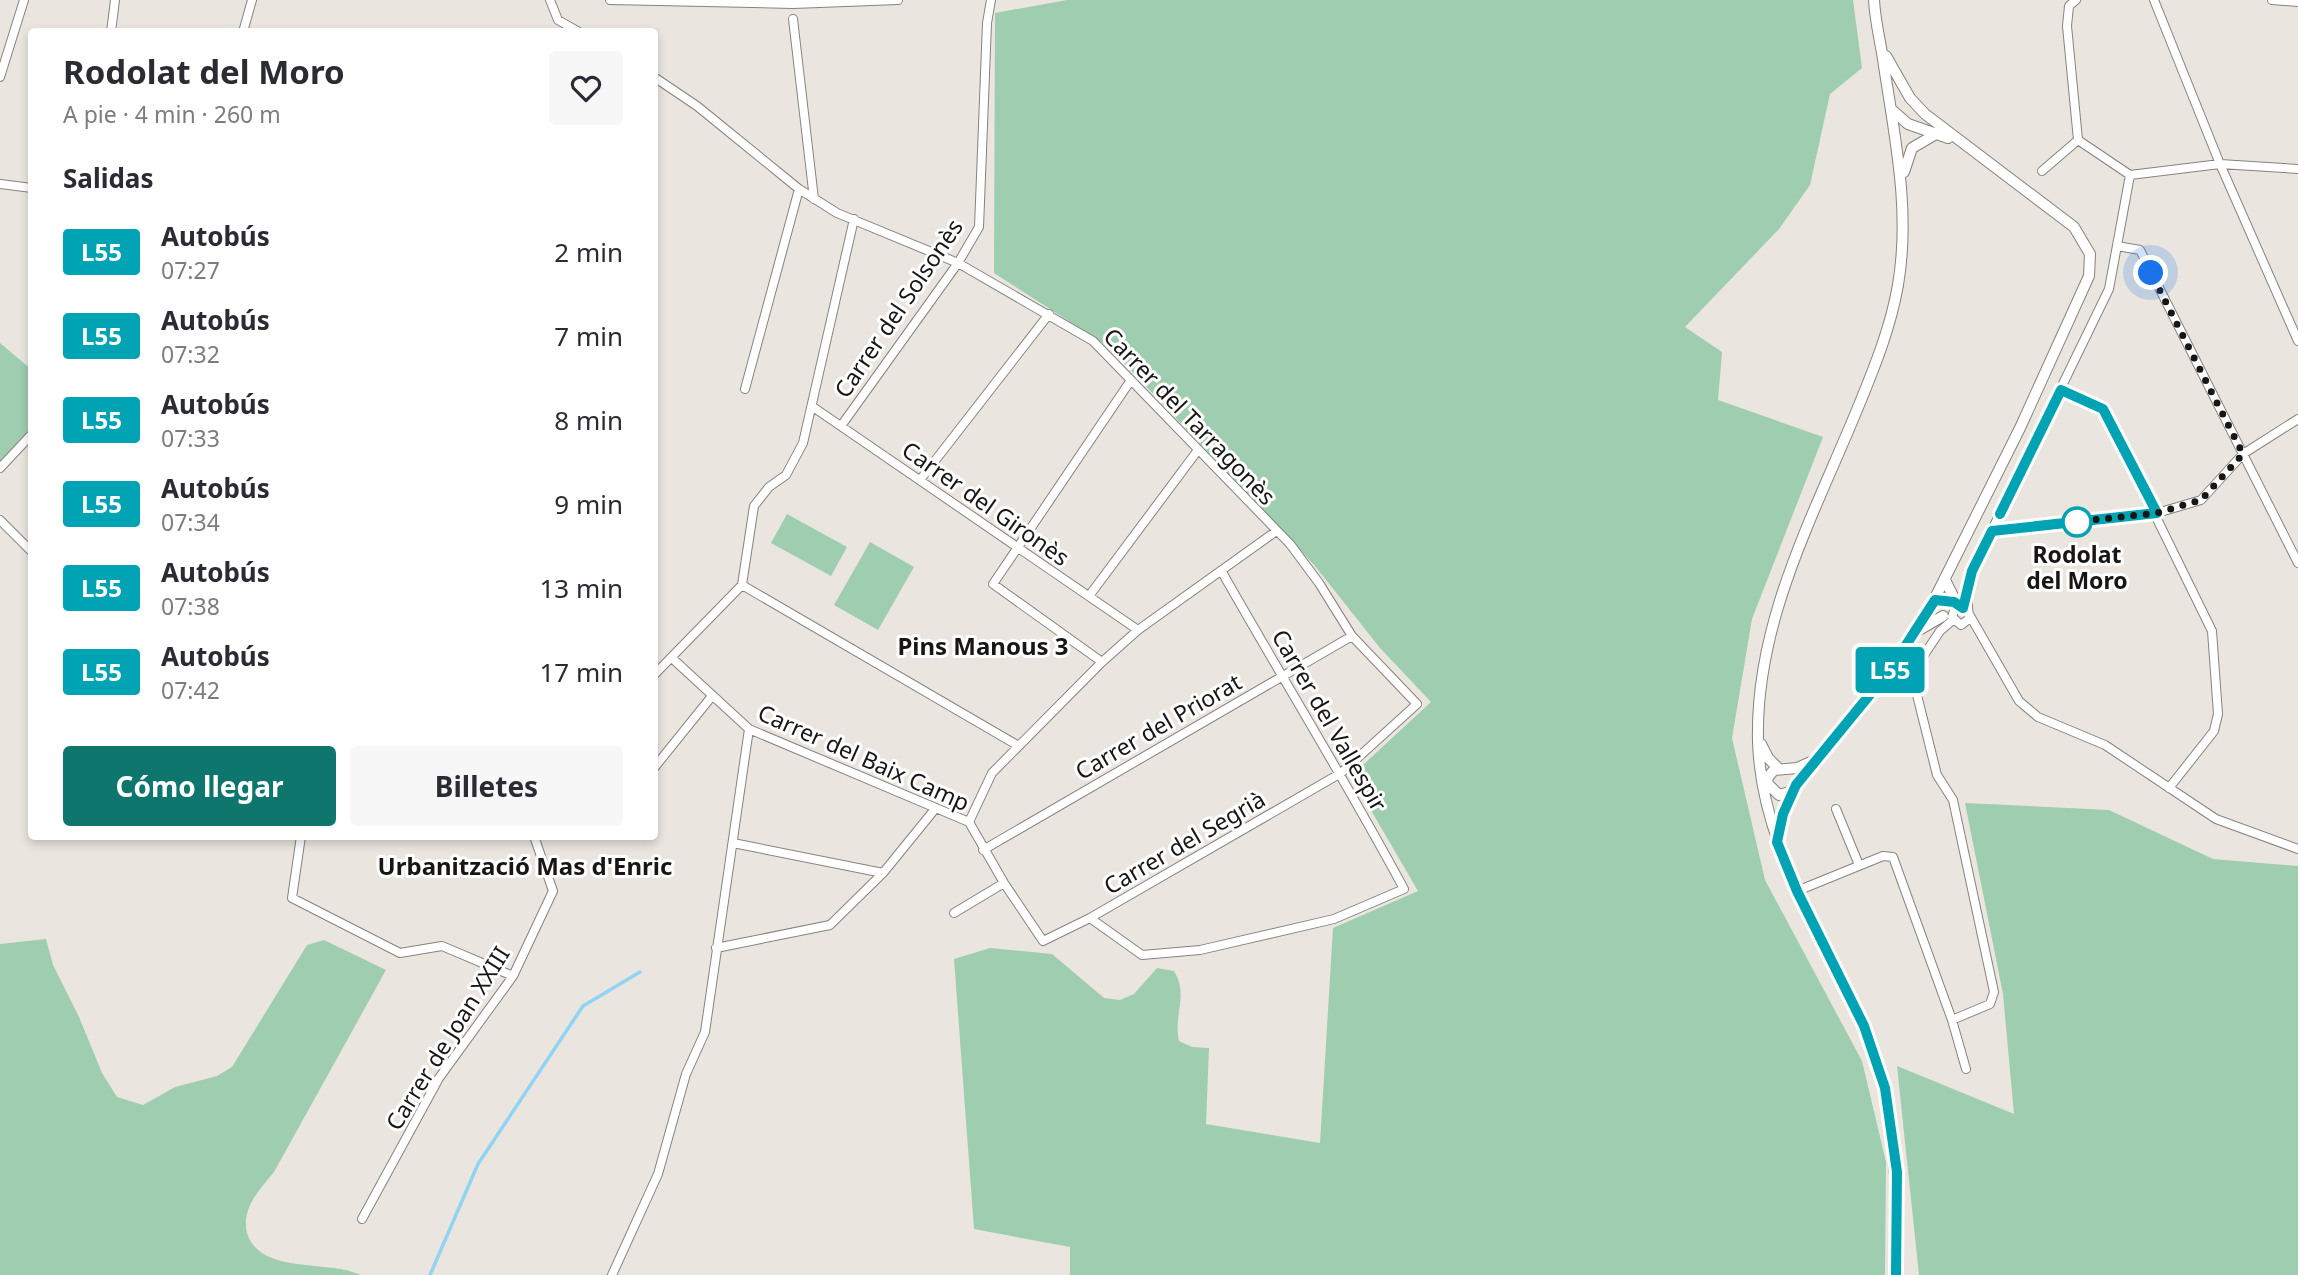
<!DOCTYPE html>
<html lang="es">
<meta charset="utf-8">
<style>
body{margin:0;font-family:"Noto Sans",sans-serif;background:#f7f7f7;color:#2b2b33;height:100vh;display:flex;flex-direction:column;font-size:26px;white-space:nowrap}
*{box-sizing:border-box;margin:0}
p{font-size:23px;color:#7c7c81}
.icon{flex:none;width:38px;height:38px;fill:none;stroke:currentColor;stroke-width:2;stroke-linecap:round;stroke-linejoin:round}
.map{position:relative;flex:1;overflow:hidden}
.panel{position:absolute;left:28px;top:28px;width:630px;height:812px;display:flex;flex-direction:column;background:#fff;border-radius:7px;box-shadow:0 4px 10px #0003}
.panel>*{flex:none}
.badge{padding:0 14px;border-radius:5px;font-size:24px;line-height:46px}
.you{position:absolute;width:35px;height:35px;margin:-18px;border:5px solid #fff;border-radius:50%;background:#1a73e8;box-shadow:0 0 0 10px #1a73e833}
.map>.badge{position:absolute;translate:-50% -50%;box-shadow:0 0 0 4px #fff}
h2{padding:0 35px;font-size:26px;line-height:63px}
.round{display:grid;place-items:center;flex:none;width:74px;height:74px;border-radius:7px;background:#f7f7f7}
.headline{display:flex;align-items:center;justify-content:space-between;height:119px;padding:0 35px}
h1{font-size:33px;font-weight:700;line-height:52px}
.cta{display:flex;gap:14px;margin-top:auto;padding:14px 35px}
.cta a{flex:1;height:80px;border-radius:7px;background:#0f766e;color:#fff;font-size:28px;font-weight:700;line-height:80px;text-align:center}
.cta a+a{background:#f7f7f7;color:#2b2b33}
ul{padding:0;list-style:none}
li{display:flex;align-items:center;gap:21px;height:84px;padding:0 35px}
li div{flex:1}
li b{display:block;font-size:26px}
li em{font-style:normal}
li .badge{min-width:77px;font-weight:700;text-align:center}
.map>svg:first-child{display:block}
.green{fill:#9ecdaf}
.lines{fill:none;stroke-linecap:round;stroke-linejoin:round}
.stream{stroke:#90d3f2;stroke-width:3.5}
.minor-casing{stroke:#86837d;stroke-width:10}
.secondary-casing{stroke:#86837d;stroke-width:12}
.minor{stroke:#fff;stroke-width:8}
.secondary{stroke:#fff;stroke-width:10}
.line-casing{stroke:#fff;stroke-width:16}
.line{stroke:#00a3b4;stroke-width:10}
.walk{stroke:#171614;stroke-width:7;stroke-dasharray:0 12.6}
.stop-dot{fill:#fff;stroke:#00a3b4;stroke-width:3.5}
.labels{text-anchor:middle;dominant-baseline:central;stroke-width:6;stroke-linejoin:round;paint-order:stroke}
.street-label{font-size:23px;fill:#171614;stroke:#fff}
.stop-label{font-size:23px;font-weight:bold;fill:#171614;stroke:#fff}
.neighbourhood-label{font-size:24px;font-weight:bold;fill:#171614;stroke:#fff}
</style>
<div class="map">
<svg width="2298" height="1275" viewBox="0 0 2298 1275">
<rect width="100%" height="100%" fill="#eae6df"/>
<path class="green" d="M1067,0h786l9,68 -32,26 -20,91 -31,44 -94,98 37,25 -4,48 105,37 -71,182 -20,119 33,142 97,181 24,101 -1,113h-815v-28l-96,-18 -20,-270 36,-11 62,6 52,44 16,2 14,-6 23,-26 17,3c15,25 -1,43 5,70l13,6 17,1 -3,76 114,19 13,-215 85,-37 -67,-115 80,-74 -51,-54 -65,-82 -206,-219 -115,-74 1,-260z
M0,343l32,27 -1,58 -31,35z
M787,514l60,33 -16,29 -60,-33z
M870,542l44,25 -36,63 -44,-25z
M1965,803l144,7 104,49 85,7v409h-379l-22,-209 117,48 -11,-120z
M46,939l7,26 26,52 23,56 15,24 26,8 32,-18 42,-11 15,-9 75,-122 17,-5 62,30 -112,202c-15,18 -33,37 -27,61 13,42 78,26 114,42h-361v-331z"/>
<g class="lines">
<path class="stream" d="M430,1275l48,-111 105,-158 57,-34"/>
<defs>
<path id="minor" d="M550,0l8,20 21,12
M610,0l183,4 105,-4
M2076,0l-7,6 -2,20 11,114
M2154,0l66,164 78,177
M2272,0l26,2
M793,19l21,180
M111,32l4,-32
M243,32l9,-32
M0,77l24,-77
M654,77l43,29 102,83 38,24 121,50 135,78 197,203 29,39 33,53 65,68 -76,69 -251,145 -47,23 -39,-58 -35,-61 -220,-93 -76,-70
M2078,140l52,35 90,-11 78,5
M2042,171l36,-31
M0,184l32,4
M2117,246l23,4 158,313
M745,389l54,-200
M2061,390l42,19 109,222 6,83 -4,17 -45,57
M813,407l325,223
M841,426l117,-163 21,-36 8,-204 4,-23
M0,468l32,-34
M920,480l129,-166
M0,520l32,32
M1992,531l165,-18 44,-13 42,-46 55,-35
M742,585l275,160
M1089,596l109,-146
M1962,608l-8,3 -2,6 9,8 8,-6 -2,-27
M1963,609l9,-38 137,-282 21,-114
M1969,614l50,87 19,16 67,28 111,74 82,30
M1102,662l-109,-78 138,-204
M654,675l88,-90 12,-79 15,-19 17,-12 17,-32 51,-224
M654,768l58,-72
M1836,809l23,56
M969,822l23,-49 110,-111 36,-32 137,-98
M301,836l-9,62 108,55 42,-7 71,30
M733,843l150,30
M983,850l369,-214
M1797,891l86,-35 10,1 59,163 14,49
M954,913l50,-30
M1090,918l52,37 58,-5 134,-31 70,-30c-58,-108 -122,-211 -182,-317
M716,948l114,-23 53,-52 52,-64
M1952,1020l38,-16 4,-12 -41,-192 -16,-25 -23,-92v-13l26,-39 13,-11
M362,1219l77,-141 74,-102 40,-85 -19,-55
M612,1275l46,-101 28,-100 19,-42 44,-303"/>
<path id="secondary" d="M1874,0c1,20 6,40 9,59 11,76 28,149 15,226 -7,41 -23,81 -39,120 -44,108 -104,216 -101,336 3,107 66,189 106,285 34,81 33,163 32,249
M1892,110l16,14 40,14
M1904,172l8,-24 24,-14
M1945,580l14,28
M1919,630l24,-14
M1761,744l7,14 10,10
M1765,781l14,14 14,-4
M1766,790l2,-13 6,-7 23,-2 16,-7
M1778,840l5,-26 13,-29 94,-115 37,-56 93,-186 69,-152 1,-22 -16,-27 -149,-113 -15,-16 -24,-42"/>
</defs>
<use href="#minor" class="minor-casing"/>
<use href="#secondary" class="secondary-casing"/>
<use href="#minor" class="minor"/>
<use href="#secondary" class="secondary"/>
</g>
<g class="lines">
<defs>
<path id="line" d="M1896,1275l1,-103 -12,-84 -21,-62 -67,-135 -20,-49 6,-28 13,-29 94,-115 45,-70 19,2 9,6 9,-37 20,-40 165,-18 -54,-104 -42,-19 -61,124"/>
</defs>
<use href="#line" class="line-casing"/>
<use href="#line" class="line"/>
<path class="walk" d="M2077,522h-3l83,-9 44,-13 42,-46 -92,-181"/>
</g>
<circle class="stop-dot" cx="2077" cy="522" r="14"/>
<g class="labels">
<g class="street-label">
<text transform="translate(898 308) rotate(-56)">Carrer del Solsonès</text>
<text transform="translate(1190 416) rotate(46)">Carrer del Tarragonès</text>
<text transform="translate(986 503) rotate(35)">Carrer del Gironès</text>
<text transform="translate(1330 720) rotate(60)">Carrer del Vallespir</text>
<text transform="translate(1158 726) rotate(-30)">Carrer del Priorat</text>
<text transform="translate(864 757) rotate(24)">Carrer del Baix Camp</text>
<text transform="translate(1184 842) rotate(-30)">Carrer del Segrià</text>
<text transform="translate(447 1038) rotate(-58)">Carrer de Joan XXIII</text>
</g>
<g class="stop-label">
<text x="2077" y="554">Rodolat<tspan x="2077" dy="26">del Moro</tspan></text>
</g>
<g class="neighbourhood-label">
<text x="983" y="645">Pins Manous 3</text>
<text x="525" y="865">Urbanització Mas d'Enric</text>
</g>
</g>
</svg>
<div class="you" style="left:2151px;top:273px"></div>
<b class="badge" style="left:1890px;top:670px;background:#00a3b4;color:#fff">L55</b>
<section class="panel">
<div class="headline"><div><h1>Rodolat del Moro</h1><p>A pie · 4 min · 260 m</p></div><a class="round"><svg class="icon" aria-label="heart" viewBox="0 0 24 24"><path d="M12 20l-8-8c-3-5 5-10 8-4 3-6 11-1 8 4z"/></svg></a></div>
<h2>Salidas</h2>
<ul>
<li><span class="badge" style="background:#00a3b4;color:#fff">L55</span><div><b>Autobús</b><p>07:27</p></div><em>2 min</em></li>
<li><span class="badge" style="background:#00a3b4;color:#fff">L55</span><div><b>Autobús</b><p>07:32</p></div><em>7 min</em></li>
<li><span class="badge" style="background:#00a3b4;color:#fff">L55</span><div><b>Autobús</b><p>07:33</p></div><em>8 min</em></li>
<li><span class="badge" style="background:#00a3b4;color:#fff">L55</span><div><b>Autobús</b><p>07:34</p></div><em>9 min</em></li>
<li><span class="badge" style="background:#00a3b4;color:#fff">L55</span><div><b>Autobús</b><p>07:38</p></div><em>13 min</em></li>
<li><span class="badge" style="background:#00a3b4;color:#fff">L55</span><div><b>Autobús</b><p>07:42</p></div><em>17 min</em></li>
</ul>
<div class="cta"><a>Cómo llegar</a><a>Billetes</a></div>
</section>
</div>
